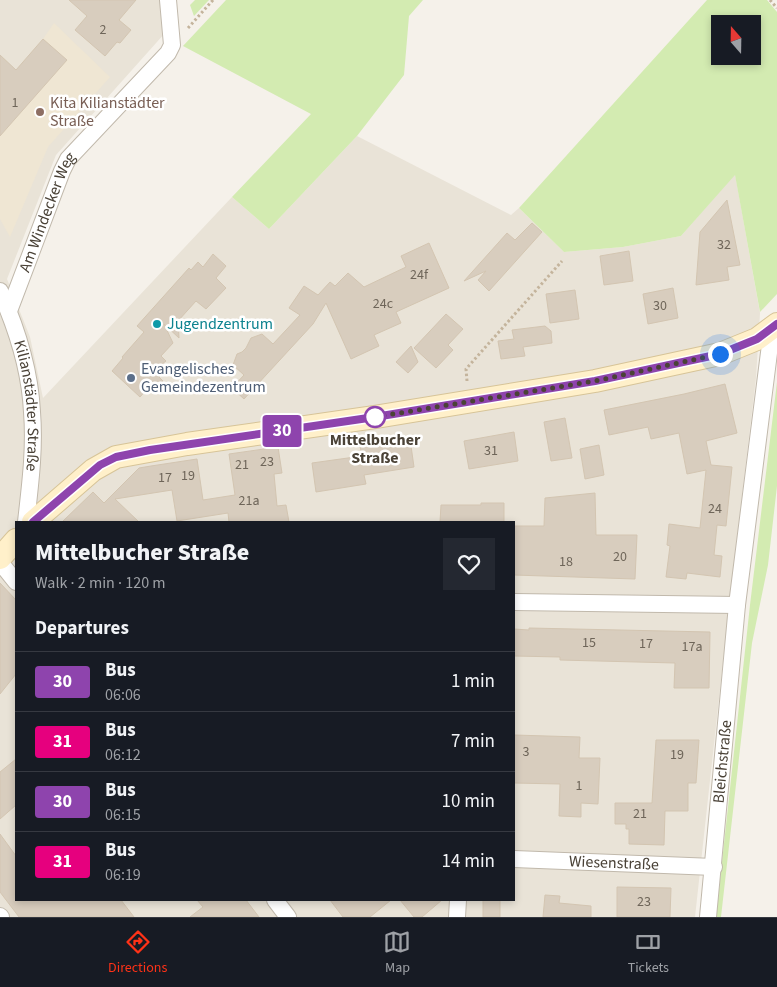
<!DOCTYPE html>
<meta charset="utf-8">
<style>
body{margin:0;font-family:"Source Sans 3",sans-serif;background:#242831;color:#f1f3f6;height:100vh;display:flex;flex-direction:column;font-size:19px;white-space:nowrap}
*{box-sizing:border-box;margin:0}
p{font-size:16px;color:#9ea1a6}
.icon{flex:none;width:28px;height:28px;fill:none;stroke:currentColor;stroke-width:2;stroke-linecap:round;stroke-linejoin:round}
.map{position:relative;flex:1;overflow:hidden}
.side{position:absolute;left:15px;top:521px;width:500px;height:380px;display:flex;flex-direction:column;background:#171b24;border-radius:0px;box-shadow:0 2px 8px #0003}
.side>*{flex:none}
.badge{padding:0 10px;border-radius:4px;font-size:18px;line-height:32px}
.needle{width:32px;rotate:340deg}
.buttons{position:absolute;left:711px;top:15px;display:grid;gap:10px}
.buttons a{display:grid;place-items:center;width:50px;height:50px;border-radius:0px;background:#171b24;box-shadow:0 2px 8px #0003;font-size:25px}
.you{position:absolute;width:25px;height:25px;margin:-12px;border:4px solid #fff;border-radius:50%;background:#1a73e8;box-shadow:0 0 0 8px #1a73e833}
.map>.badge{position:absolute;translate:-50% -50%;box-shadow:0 0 0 2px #fff}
h2{padding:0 20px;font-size:19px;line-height:45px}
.round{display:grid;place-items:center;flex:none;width:52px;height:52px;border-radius:0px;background:#242831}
.summary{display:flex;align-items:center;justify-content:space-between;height:85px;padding:0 20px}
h1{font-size:24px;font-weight:800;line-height:38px}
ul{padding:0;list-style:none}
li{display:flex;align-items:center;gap:15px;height:60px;padding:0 20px;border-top:1px solid #363941}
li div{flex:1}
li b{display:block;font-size:19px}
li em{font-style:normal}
li .badge{min-width:55px;font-weight:700;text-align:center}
.menu{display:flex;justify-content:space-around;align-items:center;height:70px;border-top:1px solid #363941;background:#171b24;font-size:14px;color:#9ea1a6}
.menu a{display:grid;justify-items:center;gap:2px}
.menu .active{color:#ff3217}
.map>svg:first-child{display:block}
.residential{fill:#e9e3d7;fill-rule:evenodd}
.education{fill:#efe6d3}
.green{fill:#d3ebb1;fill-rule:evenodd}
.building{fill:#d8cdbe;stroke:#d3c5b1}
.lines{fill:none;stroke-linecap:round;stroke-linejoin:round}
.minor-casing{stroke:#c1b9ac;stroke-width:18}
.secondary-casing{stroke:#d7c498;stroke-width:24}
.path{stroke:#c4b49c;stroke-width:3;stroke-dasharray:2.5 2.5;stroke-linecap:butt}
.minor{stroke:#fff;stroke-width:16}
.secondary{stroke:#fff0ca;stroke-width:22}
.line-casing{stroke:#fff;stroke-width:11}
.line{stroke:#8e44ad;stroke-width:8}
.walk{stroke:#4a4237;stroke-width:5;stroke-dasharray:0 9}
.education-dot{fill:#8d6e63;stroke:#fff;stroke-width:2}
.culture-dot{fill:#0f9aa8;stroke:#fff;stroke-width:2}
.service-dot{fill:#5c6f8a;stroke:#fff;stroke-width:2}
.stop-dot{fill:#fff;stroke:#8e44ad;stroke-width:2.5}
.labels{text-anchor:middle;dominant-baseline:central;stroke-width:5;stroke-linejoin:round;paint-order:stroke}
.number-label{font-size:14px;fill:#6e6559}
.education-label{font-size:16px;fill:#785e54;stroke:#fff;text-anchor:start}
.street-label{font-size:16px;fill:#4a4237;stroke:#fff}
.culture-label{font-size:16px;fill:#0d838f;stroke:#fff;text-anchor:start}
.service-label{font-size:16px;fill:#4e5e75;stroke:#fff;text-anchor:start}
.stop-label{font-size:16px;font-weight:bold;fill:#4a4237;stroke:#fff}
</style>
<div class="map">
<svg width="777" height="917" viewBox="0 0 777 917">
<rect width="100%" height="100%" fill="#f5f1ea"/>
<path class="residential" d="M0,0h162l3,33 -109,122 -49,124 23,58 13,61 189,-201 37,32 88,-93 154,79 8,-7 45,44 59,-5 58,-11 54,-62 25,139 -4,65 -24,202 -37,337h-695zM16,522h498v378h-498z"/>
<path class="education" d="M54,23l56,54 -62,70 -38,90 -10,-18v-164l16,15 27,-31z"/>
<path class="green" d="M195,0h14l-15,16 -4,-11z
M226,0h197l-14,16 -5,59 -47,61 -88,93 -37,-32 79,-83 -128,-68z
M707,0h60l10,12v282l-17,18 -25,-137 -54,61 -58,11 -59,5 -45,-44zM720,24h32v32h-32z
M777,382v104l-9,79 -16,78 -31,274h-5l34,-312z"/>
<path class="building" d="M69,0h67l-17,20 12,10 -11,13 -3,-1 -12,14 -30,-26 12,-14z
M43,39l24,21 -67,76v-81l16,15z
M727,200l13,65 -13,2 2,13 -33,5 4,-53z
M532,223l10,9 -53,59 -11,-11 8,-9 -22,10 43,-48 8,7z
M429,243l20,45 -53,24 5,11 -27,12 5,11 -28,13 -25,-56 -13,21 -69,75 -12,-11 12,-13 -11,-10 4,-11 5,-2 4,-4 5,-10 11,-4 11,10 27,-29 -11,-7 15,-22 14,9 12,-13 5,4 13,-13 16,14 42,-20 -5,-11z
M629,251l4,30 -29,4 -4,-29z
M213,254l13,12 -10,12 10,10 -20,21 -10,-8 -18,20 1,17 -15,-14 9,19 -12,13 5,5 -4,3 5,5 -8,8 4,4 -10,11 -5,-4 -8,9 -28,-26 11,-13 -1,-1 22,-25 -7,-6 52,-58 2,2 7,-8 5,5z
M673,288l5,30 -30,6 -5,-30z
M575,290l4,29 -29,4 -4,-29z
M446,314l17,15 -15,16 5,5 -17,18 -22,-20z
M545,326l6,5 1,12 -29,4 2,9 -24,3 -3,-18 16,-2 -2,-9z
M411,346l7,16 -10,11 -12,-11z
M725,384l12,49 -31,8 5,24 21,2 -6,59 -9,-1 -3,30 8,1 -2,21 -33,-4 -1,6 -20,-2 4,-31 -3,-1 2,-21 31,4 6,-58 -19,4 -8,-41 -28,6 -3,-12 -39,8 -5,-25 80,-16z
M565,418l7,40 -21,3 -7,-39z
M514,432l4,29 -49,8 -5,-28z
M410,439l4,28 -50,8 2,9 -50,8 -4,-29 50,-7 -2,-10z
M599,445l5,30 -19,4 -5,-30z
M278,447l4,26 -8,1 3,32 9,-1 3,17h-60l-1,-9 -51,8 -5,-31 -57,9 24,23h-77l31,-30 11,11 35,-35 12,-2 46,-7 6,41 32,-5 -6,-41z
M595,493l1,42h41l-2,44 -121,-4v-49h30l1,-28z
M481,503h23v19h-64l1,-17h40z
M0,583l16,17v74l-16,20z
M529,628l181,4 -1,56h-35l1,-25 -115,-3v-3l-46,-1v-27l15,1z
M514,735l66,2 -1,21h21l-2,46 -17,-1v14l-22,-1 1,-32 -46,-1z
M656,740h43l-3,43h-8v28h-23l-1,34 -35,-1v-15h-3v-5h-11v-21h37z
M16,759v46l-16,14v-47z
M0,834l16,22v44h105l13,17h-115l-19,-25z
M617,887l54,1 -1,29h-53z
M545,895l15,1 -1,7 32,3v11h-48z
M197,900h49l13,17h-69l13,-10z
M330,900h61l-21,17h-27z
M400,900h42l-20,17h-8z
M483,900h17v17h-17z"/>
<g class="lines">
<defs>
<g id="minor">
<path id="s1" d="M0,291c17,38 30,79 32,121 3,37 -2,74 -6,110"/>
<path id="s2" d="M9,311l53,-140 6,-12 100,-106 4,-8 -4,-45"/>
<path d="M0,562l16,20"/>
<path d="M514,602l223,3"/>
<path id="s3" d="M514,859l200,8"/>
<path d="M275,900l13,17"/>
<path d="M0,916l1,1"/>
<path d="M457,917l1,-17"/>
<path id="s4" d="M708,917l29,-312 35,-276"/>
</g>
<path id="secondary" d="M33,522l60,-52 23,-13 71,-13 188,-27 220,-36 125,-27 37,-15 20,-15
M0,558l16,-18"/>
</defs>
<use href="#minor" class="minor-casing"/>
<use href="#secondary" class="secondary-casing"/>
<path class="path" d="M770,0l7,8
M188,28l25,-28
M467,381l-1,-12 96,-108"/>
<use href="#minor" class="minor"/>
<use href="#secondary" class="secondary"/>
</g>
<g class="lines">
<defs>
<path id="line" d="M33,522l67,-57 16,-8 34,-7 225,-33 220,-36 125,-27 37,-15 20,-15"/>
</defs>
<use href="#line" class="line-casing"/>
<use href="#line" class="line"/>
<path class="walk" d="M375,417l220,-36 125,-27"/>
</g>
<circle class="education-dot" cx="40" cy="112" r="5"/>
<circle class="culture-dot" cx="157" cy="324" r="5"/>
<circle class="service-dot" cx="131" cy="378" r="5"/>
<circle class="stop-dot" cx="375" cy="417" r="10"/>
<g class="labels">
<g class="number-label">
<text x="103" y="30">2</text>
<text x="15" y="103">1</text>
<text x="724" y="245">32</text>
<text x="419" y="275">24f</text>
<text x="383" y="304">24c</text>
<text x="660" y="306">30</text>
<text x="491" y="451">31</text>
<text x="267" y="462">23</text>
<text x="242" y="465">21</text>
<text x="188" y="476">19</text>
<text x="165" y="478">17</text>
<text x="249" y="501">21a</text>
<text x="715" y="509">24</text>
<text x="620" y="557">20</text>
<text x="566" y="562">18</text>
<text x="589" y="643">15</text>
<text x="646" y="644">17</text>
<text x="692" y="647">17a</text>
<text x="526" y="752">3</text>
<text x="677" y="755">19</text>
<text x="579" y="786">1</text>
<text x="640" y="814">21</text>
<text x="644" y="902">23</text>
</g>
<g class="education-label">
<text x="50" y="103">Kita Kilianstädter<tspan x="50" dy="18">Straße</tspan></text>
</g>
<g class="street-label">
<text stroke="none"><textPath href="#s2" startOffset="106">Am Windecker Weg</textPath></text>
<text stroke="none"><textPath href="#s1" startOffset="119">Kilianstädter Straße</textPath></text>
<text stroke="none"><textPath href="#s4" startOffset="156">Bleichstraße</textPath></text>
<text stroke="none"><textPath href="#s3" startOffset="100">Wiesenstraße</textPath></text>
</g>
<g class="culture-label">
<text x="167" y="324">Jugendzentrum</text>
</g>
<g class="service-label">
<text x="141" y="369">Evangelisches<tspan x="141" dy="18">Gemeindezentrum</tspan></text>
</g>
<g class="stop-label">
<text x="375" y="440">Mittelbucher<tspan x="375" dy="18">Straße</tspan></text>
</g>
</g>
</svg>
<div class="buttons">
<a><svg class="needle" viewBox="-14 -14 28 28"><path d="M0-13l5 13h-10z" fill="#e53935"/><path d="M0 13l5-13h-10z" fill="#9ea1a6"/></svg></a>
</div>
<div class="you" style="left:720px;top:354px"></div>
<b class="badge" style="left:282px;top:431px;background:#8e44ad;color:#fff">30</b>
<section class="side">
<div class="summary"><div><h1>Mittelbucher Straße</h1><p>Walk · 2 min · 120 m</p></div><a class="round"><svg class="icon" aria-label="heart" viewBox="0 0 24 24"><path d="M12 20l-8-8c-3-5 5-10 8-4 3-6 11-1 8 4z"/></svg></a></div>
<h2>Departures</h2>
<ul>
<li><span class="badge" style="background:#8e44ad;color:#fff">30</span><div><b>Bus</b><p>06:06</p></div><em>1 min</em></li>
<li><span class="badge" style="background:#e6007e;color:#fff">31</span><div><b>Bus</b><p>06:12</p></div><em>7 min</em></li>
<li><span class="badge" style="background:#8e44ad;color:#fff">30</span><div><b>Bus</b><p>06:15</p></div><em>10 min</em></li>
<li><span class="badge" style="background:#e6007e;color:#fff">31</span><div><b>Bus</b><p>06:19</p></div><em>14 min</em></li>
</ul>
</section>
</div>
<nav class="menu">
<a class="active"><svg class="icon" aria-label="directions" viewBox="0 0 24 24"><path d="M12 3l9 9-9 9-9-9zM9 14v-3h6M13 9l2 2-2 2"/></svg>Directions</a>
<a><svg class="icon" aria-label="map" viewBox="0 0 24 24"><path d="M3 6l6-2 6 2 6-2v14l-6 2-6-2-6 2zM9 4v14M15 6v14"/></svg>Map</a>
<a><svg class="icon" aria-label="tickets" viewBox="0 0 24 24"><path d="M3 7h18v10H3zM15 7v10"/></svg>Tickets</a>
</nav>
